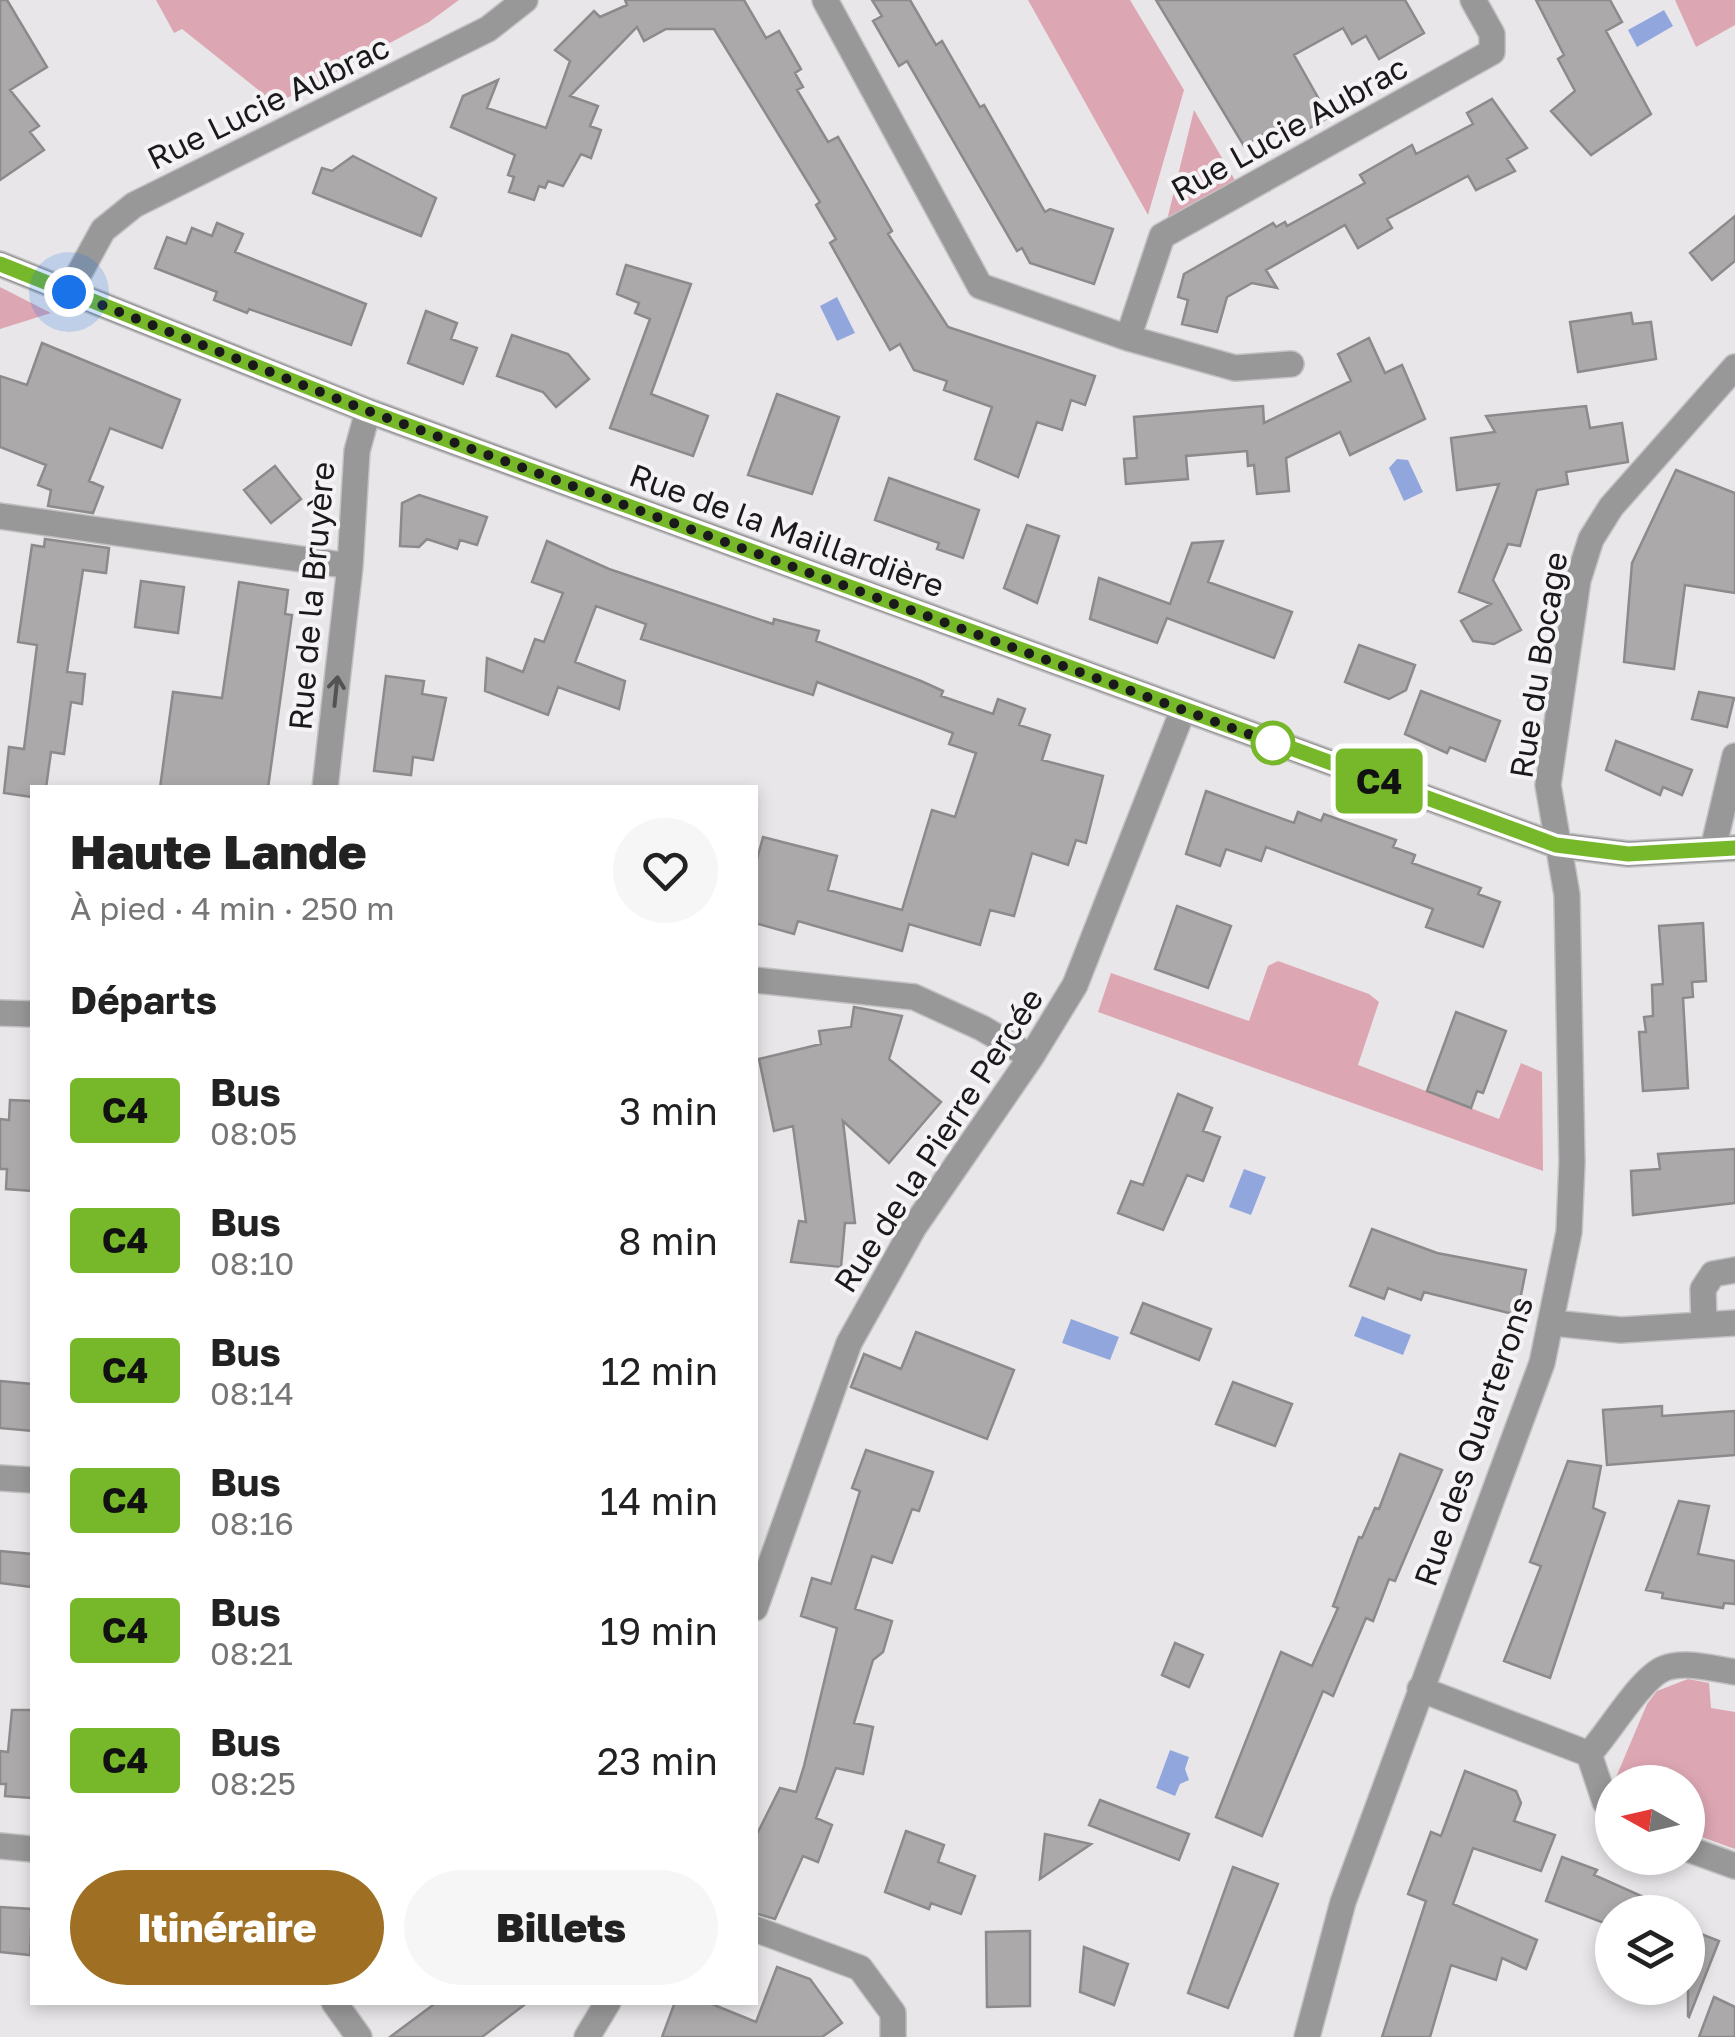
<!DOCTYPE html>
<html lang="fr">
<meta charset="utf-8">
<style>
body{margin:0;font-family:"Golos Text",sans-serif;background:#f6f6f6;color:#222;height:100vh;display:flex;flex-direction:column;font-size:38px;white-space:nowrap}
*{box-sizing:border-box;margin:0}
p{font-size:32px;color:#767676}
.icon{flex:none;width:55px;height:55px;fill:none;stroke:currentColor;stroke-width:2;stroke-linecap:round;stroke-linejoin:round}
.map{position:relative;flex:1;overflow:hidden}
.details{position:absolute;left:30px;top:785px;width:728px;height:1220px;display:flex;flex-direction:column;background:#fff;border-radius:0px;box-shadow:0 5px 15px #0003}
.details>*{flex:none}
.badge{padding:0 20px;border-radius:8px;font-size:35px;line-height:65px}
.needle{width:65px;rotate:278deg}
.tools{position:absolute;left:1595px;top:1765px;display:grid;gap:20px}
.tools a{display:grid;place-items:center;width:110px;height:110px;border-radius:50%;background:#fff;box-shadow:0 5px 15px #0003;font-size:50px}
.you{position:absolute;width:50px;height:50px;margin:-25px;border:8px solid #fff;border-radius:50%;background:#1a73e8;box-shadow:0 0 0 15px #1a73e833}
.map>.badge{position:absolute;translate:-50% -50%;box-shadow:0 0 0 5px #fff}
h2{padding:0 40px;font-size:38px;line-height:90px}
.round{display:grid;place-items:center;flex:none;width:105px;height:105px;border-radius:52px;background:#f6f6f6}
.summary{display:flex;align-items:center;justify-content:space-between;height:170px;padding:0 40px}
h1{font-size:48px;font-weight:800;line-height:75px}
.action{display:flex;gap:20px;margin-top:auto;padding:20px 40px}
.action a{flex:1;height:115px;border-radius:60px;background:#9f6f23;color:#fff;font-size:40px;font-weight:800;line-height:115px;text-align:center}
.action a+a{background:#f6f6f6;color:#222}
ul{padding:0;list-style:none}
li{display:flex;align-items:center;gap:30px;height:130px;padding:0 40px}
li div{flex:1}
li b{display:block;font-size:38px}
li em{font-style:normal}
li .badge{min-width:110px;font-weight:700;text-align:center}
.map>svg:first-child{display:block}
.green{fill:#dda6b3}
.water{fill:#92a6de}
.building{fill:#aca9ab;stroke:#8c8a8b;stroke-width:2.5}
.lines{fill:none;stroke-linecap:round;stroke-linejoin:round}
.minor-casing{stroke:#c3c1c3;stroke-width:28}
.minor{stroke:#989899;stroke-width:25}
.oneway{stroke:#535354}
.line-casing{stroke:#fff;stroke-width:22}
.line{stroke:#76b82a;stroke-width:15}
.walk{stroke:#1b1a1b;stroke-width:10;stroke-dasharray:0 18}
.stop-dot{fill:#fff;stroke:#76b82a;stroke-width:5}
.labels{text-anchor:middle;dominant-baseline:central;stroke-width:8;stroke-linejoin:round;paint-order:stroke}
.street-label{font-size:32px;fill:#1b1a1b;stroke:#f5f3f6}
</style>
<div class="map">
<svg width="1735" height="2037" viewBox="0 0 1735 2037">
<rect width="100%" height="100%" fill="#e8e6e8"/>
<path class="green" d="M156,0h303l-30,22 -153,82 -94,-75 -8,4z
M1028,0h102l54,90 -36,125z
M1675,0h60v25l-39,22z
M1194,110l42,72 -70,42z
M0,287l51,26 -51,16z
M1278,961l91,33 10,8 -21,63 141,54 22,-56 21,9 1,99 -445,-159 13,-39 138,48 19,-55z
M1688,1679l21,4 2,25 24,4v137l-47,-17v-50h-74l33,-78 10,-13z"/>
<path class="water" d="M1664,10l9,16 -36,21 -9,-17z
M837,297l18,36 -18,8 -17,-35z
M1397,459l11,1 15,32 -19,9 -15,-33z
M1244,1169l22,8 -15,38 -22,-8z
M1362,1316l49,19 -8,20 -49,-19z
M1071,1319l48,18 -9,23 -48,-17z
M1170,1750l19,7 -4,12 4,11 -9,4 -5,12 -19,-8z"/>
<path class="building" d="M0,0h7l40,67 -37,23 29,36 -9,6 14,18 -44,30z
M625,0h119l22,38 13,-7 22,38 -6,4 8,14 -6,3 31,52 10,-5 54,94 -4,3 60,93 147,49 -10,29 -14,-5 -9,30 -25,-8 -19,55 -43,-18 17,-52 -48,-17 3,-9 -33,-11 -14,-26 -10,6 -60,-107 6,-4 -20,-34 4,-3 -106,-173h-48l-22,12 -7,-14 -67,69 28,10 -8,20 11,4 -10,28 -10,-4 -18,32 -15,-5 -3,7 -6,-2 -5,14 -25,-8 5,-15 -6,-2 7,-20 -64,-28 12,-31 35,-16 -11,28 59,20 24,-67 -15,-11 39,-39 6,6 27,-12z
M872,0h38l26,45 6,-4 38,66 4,-2 61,107 5,-3 63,20 -19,55 -64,-21 -8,-15 -5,3 -110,-190 -8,5 -26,-45 9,-5z
M1156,0h249l19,33 -45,26 -13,-23 -14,8 -9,-16 -49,27 35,62 -41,23 -9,-15 -35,21z
M1536,0h74l12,22 -16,9 45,83 -60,41 -40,-44 24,-20 -17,-32 6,-4z
M1492,99l35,49 -20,11 8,12 -39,19 -8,-14 -81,43 5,9 -34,20 -13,-23 -79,45 11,18 -25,-5 -25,14 -10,35 -35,-8 6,-24 -10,-3 6,-23 89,-51 3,4 9,-5 2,4 78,-43 -5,-8 52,-30 4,9 57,-30 -6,-11z
M353,156l83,42 -15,38 -108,-43 9,-25 10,3z
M1735,216v45l-23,19 -22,-27z
M217,223l26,11 -8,18 131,52 -15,41 -102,-36 -2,4 -33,-13 3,-8 -62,-24 12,-31 19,7 6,-16 20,8z
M626,265l65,19 -40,110 57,22 -15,40 -83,-28 40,-109 -15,-6 4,-10 -22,-9z
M426,311l31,12 -6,16 26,9 -14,36 -55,-21z
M1631,313l2,11 18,-2 5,37 -78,13 -8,-50z
M512,335l56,19 21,25 -33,28 -13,-15 -46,-16z
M1369,338l16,35 17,-8 23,54 -75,36 -10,-23 -54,26 3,33 -32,3 -3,-29 -6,1 -1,-15 -61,5 2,23 -62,5 -2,-25 13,-1 -3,-41 129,-11 1,17 87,-42 -13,-27z
M42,343l138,57 -18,48 -52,-20 -21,53 14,6 -10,26 -45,-7 3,-16 -13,-5 8,-20 -46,-18v-71l27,9z
M777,394l62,23 -27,77 -64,-19z
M1586,406l4,22 32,-5 6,39 -62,10 2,12 -31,6 -17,56 -12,-2 -15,36 28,50 -27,14 -21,-3 -12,-20 30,-17 -32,-12 40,-108 -42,6 -6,-52 44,-6 -9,-16z
M275,466l26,33 -30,24 -27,-33z
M1676,470l59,23v100l-50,-8 -11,84 -50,-7 8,-99z
M889,478l90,32 -16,48 -26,-9 2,-6 -64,-23z
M419,495l68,22 -10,28 -17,-5 -3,9 -30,-10 -8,8 -19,-1 2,-43z
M1027,525l32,11 -22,67 -33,-15z
M45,539l64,9 -3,25 -23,-3 -16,102 18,2 -3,30 -11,-2 -7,52 -13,-2 -5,36h-14v9l-28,-4 5,-46 15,2 13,-104 -19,-3 14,-97 12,2z
M547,541l62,28 164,55 1,-5 45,12 -3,10 105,40 22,10 -2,5 52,18 5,-15 27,10 -6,16 31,10 -8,25 61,16 -17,67 -10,-3 -8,25 -36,-12 -18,63 -24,-6 -10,35 -71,-21 -7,27 -104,-30 -4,13 -39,-11v-56l8,-30 74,19 -9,34 74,20 30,-100 23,7 21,-64 -27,-9 4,-11 -136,-51 -4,13 -172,-56 5,-15 -50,-18 -21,56 50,19 -6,28 -61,-22 -10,28 -63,-24 2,-33 36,14 12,-33 9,3 19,-49 -31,-11z
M1223,541l-15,41 84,30 -18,46 -107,-40 -10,25 -67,-24 9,-41 71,26 22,-61z
M141,581l43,6 -6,46 -43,-6z
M239,582l49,8 -3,24 7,1 -24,173h-108l13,-96 49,6z
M1359,645l56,20 -9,25 -17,9 -44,-17z
M386,676l38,5 -2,13 24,4 -13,62 -20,-3 -2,18 -37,-4z
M1421,691l79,30 -15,40 -35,-14 -3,6 -42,-19z
M1699,692l35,6 -7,29 -35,-8z
M1616,741l76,29 -10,25 -19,-8 -3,8 -54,-25z
M1206,791l88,32 4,-11 23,9 3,-7 72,26 -3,7 22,8 -3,8 69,25 -3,6 22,8 -17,45 -57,-20 7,-18 -167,-62 -5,14 -35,-12 -6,17 -34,-12z
M1177,906l54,20 -23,62 -53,-19z
M1703,923l3,58 -14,1 1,15 -10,1 5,90 -45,3 -4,-59h7l-2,-15 9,-1 -1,-31 11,-1 -4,-58z
M854,1007l48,9 -13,43 52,43 -52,61 -46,-42 12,102h-10l-4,44 -50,-5 8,-41 7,1 -13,-96 -19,5 -15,-72 62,-15 -2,-13 32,-4z
M1456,1012l50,19 -23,62 -6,-2 -6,17 -44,-17z
M1178,1094l34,14 -9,23 17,6 -17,44 -16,-6 -24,55 -45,-17 13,-32 12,4z
M10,1100l22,1v90l-26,-2 1,-20h-7v-50l9,1z
M1735,1149v54l-102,12 -2,-44 29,-2 -2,-15z
M1372,1229l65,24 89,17 -9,45 -93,-23 -3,8 -33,-12 -4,11 -34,-13z
M1143,1303l68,26 -12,31 -68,-27z
M916,1332l98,38 -27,69 -136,-52 13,-33 37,15z
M0,1381l32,3v47l-32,-3z
M1233,1382l59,22 -17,42 -59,-22z
M1662,1406v10l73,-5v44l-128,10 -4,-55z
M866,1450l67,22 -14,39 -7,-2 -20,54 -20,-7 -17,53 37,12 -9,31 -10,8 -19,63 19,4 -10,47 -27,-6 -20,50 16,7 -14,37 -15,-6 -28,63 -20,-6v-75l25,-50 16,4 8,-26 33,-138 -36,-12 11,-38 19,6 29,-93 -8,-3z
M1400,1454l42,16 -47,111 -6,-2 -16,42 -7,-3 -33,78 -10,-5 -61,145 -46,-19 65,-165 31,14 26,-58 -5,-2 26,-69 3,1 13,-30 4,1z
M1568,1461l33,5 -8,42 12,5 -55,165 -46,-17 37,-95 -11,-4z
M1679,1501l30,5 -11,48 37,7v43l-11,-1 -1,5 -61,-10 1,-5 -17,-3z
M0,1551l32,3v33l-32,-4z
M1175,1643l28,12 -14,32 -27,-12z
M12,1710h20v88l-27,-2 1,-12h-6v-33l8,1z
M1465,1771l51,20 5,12 -7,18 41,14 -14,36 -68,-23 -20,56 84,36 -11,29 -24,-11 -6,22 -45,-15 -21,72h-48l44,-136 -18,-7 23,-62 10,4z
M1100,1800l89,34 -10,26 -90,-35z
M906,1831l38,14 -6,17 37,14 -14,38 -30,-11 -2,6 -44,-17z
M1045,1834l46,10 -51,35z
M1562,1857l35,13 -3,5 83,37h-65v14l-66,-25z
M1233,1867l45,17 -50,124 -40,-15z
M0,1907l32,2 -2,46 -30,-3z
M1688,1929l31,12 -30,76 -1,-1z
M1030,1931v75l-43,1 -1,-75z
M1084,1947l44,17 -14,41 -34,-13z
M777,1967l33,12 32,44 -20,14h-160l13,-35h32l49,20z
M1714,1997l21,10v30h-36z
M437,2002h91l-46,35h-92z"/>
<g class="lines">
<defs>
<path id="minor" d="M825,0l155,286 148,52 107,30 56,-4
M0,264l368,147 1188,434 72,9 107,-6
M69,292l34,-62 31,-25 354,-176 37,-29
M1128,338l34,-102 330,-184v-18l-19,-34
M0,516l350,50
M325,788l25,-222 7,-115 11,-40
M1713,849l22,-93
M755,980l159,17 68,31 49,29
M0,1013l32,1
M1553,1323l68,7 114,-7
M1704,1325l-1,-36 10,-15 22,-4
M0,1478l32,2
M755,1608l94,-265 65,-116 117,-170 44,-72 108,-275
M1420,1689l169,65
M1589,1754c19,-20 51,-75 74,-85 21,-9 51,0 72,3
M1589,1754l16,48 7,6
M0,1846l32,3
M1688,1849l47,17
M755,1929l105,39 33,45v24
M334,2002l25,35
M587,2037l21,-35
M1307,2037l36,-135 199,-539 27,-131 3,-70 -5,-267 -19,-110 30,-205 13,-41 20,-32 124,-140"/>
</defs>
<use href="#minor" class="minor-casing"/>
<use href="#minor" class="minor"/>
</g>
<defs><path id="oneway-shaft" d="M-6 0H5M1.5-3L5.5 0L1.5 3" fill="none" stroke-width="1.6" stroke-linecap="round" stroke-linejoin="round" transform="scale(2.5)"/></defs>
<use class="oneway" href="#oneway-shaft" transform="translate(336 691) rotate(-84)"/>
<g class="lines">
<defs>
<path id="line" d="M0,264l368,147 1188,434 72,9 107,-6"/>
</defs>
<use href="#line" class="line-casing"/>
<use href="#line" class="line"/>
<path class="walk" d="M69,292l299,119 905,332"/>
</g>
<circle class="stop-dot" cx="1273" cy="743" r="20"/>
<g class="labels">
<g class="street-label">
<text transform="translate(268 102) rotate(-26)">Rue Lucie Aubrac</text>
<text transform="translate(1289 128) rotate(-29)">Rue Lucie Aubrac</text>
<text transform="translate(787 530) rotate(20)">Rue de la Maillardière</text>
<text transform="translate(311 596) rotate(-85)">Rue de la Bruyère</text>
<text transform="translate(1538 665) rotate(-81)">Rue du Bocage</text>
<text transform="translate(938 1140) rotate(-57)">Rue de la Pierre Percée</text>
<text transform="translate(1473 1441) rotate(-71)">Rue des Quarterons</text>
</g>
</g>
</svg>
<div class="tools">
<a><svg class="needle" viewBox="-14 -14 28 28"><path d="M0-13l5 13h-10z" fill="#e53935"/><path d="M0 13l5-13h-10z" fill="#767676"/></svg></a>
<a><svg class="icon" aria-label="layers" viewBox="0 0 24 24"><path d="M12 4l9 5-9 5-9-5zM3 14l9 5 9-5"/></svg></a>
</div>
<div class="you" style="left:69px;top:292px"></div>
<b class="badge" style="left:1379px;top:781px;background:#76b82a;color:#111">C4</b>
<section class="details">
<div class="summary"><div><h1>Haute Lande</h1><p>À pied · 4 min · 250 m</p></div><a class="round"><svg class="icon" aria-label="heart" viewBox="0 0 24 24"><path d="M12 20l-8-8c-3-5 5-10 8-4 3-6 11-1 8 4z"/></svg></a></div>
<h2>Départs</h2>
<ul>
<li><span class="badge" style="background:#76b82a;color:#111">C4</span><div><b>Bus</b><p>08:05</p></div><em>3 min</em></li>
<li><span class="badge" style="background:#76b82a;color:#111">C4</span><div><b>Bus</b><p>08:10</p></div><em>8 min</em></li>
<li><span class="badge" style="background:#76b82a;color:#111">C4</span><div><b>Bus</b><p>08:14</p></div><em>12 min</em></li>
<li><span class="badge" style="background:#76b82a;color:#111">C4</span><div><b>Bus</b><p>08:16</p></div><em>14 min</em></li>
<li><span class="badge" style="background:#76b82a;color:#111">C4</span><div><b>Bus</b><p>08:21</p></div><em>19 min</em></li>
<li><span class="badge" style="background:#76b82a;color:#111">C4</span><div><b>Bus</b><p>08:25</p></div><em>23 min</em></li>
</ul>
<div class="action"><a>Itinéraire</a><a>Billets</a></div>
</section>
</div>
